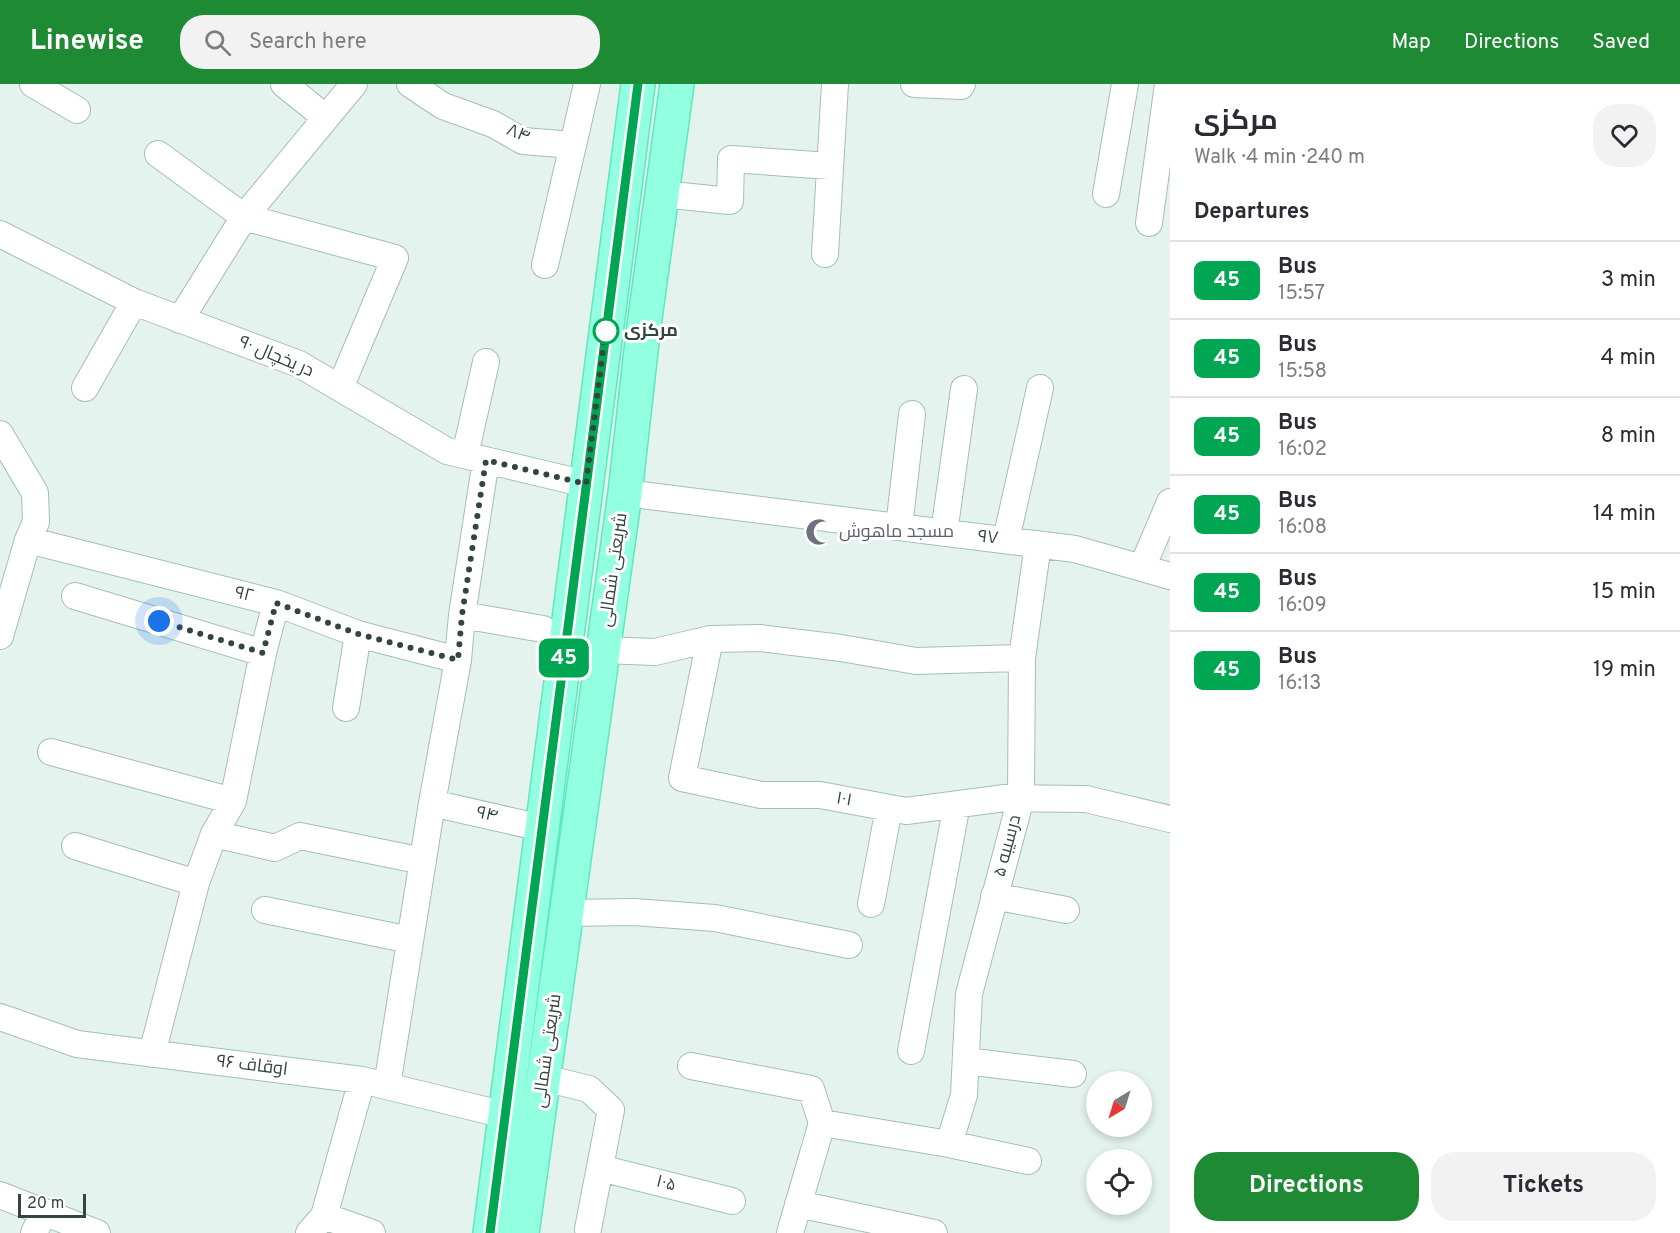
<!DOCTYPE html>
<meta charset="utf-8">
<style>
body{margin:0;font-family:Overpass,Cairo,sans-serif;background:#f2f2f3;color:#2b2b33;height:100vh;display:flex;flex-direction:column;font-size:22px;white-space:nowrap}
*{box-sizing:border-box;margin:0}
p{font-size:20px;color:#7c7c81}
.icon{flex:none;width:33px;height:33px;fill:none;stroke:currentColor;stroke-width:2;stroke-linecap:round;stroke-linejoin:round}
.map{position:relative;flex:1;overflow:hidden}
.drawer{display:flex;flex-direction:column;background:#fff;width:510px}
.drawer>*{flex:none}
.badge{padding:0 12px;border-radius:9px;font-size:21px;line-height:39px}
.needle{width:39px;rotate:218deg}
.tools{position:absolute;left:1086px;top:987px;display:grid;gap:12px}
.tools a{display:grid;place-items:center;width:66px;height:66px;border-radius:50%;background:#fff;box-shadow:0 3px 9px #0003;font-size:30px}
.scale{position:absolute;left:18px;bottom:15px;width:68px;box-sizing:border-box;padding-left:6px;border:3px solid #34453e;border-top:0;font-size:16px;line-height:21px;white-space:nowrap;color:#34453e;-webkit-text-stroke:4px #fff;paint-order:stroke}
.you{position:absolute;width:30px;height:30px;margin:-15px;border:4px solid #fff;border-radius:50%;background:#1a73e8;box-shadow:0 0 0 9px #1a73e833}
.map>.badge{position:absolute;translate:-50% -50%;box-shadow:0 0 0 3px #fff}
h2{padding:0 24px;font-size:22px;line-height:54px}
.round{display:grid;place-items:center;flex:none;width:63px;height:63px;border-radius:24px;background:#f2f2f3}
.head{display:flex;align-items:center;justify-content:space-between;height:102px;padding:0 24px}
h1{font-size:28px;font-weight:700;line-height:45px}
.button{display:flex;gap:12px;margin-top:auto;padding:12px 24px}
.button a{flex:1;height:69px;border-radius:24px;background:#1e8a33;color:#fff;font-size:24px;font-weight:700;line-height:69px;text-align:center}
.button a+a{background:#f2f2f3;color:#2b2b33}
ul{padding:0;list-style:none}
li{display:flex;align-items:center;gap:18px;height:78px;padding:0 24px;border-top:2px solid #e1e1e2}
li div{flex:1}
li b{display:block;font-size:22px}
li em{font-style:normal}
li .badge{min-width:66px;font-weight:700;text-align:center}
header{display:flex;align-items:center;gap:36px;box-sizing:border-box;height:84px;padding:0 30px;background:#1e8a33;color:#fff}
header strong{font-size:28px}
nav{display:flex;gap:33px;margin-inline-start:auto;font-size:21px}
.search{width:420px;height:54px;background:#f2f2f3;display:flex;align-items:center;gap:15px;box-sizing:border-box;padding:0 21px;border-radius:24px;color:#7c7c81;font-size:22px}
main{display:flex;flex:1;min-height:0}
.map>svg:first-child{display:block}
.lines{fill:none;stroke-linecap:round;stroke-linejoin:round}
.minor-casing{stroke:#a6beb6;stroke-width:28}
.major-casing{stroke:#5de8be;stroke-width:36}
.minor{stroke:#fff;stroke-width:26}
.major{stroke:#91ffe0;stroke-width:33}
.line-casing{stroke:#fff;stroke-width:14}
.line{stroke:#00a651;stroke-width:9}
.walk{stroke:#34453e;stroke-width:6;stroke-dasharray:0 10.8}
.stop-dot{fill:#fff;stroke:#00a651;stroke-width:3}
.labels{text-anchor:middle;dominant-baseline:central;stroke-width:6;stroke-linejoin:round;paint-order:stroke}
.street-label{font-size:18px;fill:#34453e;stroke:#fff}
.stop-label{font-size:18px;font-weight:bold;fill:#34453e;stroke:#fff;text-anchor:start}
.worship-label{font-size:18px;fill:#5b616d;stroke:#fff;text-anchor:start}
</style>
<header>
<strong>Linewise</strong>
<div class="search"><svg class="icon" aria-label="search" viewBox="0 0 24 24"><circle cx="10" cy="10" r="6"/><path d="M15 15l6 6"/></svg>Search here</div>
<nav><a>Map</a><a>Directions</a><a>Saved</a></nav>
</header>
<main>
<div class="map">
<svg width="1170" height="1149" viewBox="0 0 1170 1149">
<rect width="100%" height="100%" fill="#e4f3ee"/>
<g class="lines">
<defs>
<path id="minor" d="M33,0l44,26
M284,0l42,34
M410,0l33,22 50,18 30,17 50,4 14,-61
M914,0l47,2 1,-2
M158,70l86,63 151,41 -55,130
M662,110l68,7 1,-42 99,7
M1106,110l19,-110
M1149,139l19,-139
M0,150l134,68 165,62 148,87 139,33
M825,170l10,-170
M545,181l28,-120
M180,236l64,-103 110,-133
M85,304l49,-86
M0,350l35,59 1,29 -8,18 -28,96
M465,371l21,-93
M625,409l450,56 95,27
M899,443l13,-113
M944,449l20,-144
M28,456l248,63 82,31 100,26
M1006,456l34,-152
M1142,484l28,-66
M75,512l188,57
M462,531l81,14
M710,555l-28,139 79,17h59l86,16 99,-13 81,1 84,20
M603,566l52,2 55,-13 50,-1 81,10 75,13 106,-3
M346,624l12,-74
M51,668l182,49
M432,719l110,25
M214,750l61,14 25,-12 123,25
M75,762l121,37
M994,812l72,14
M871,820l18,-96
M265,826l145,30
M567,829l67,-1 81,6 134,27
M0,933l77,27 285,36 143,35
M911,967l46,-247
M152,970l44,-171 18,-49 19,-33 30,-148 13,-50
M966,977l107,13
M691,982l120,23 11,34 -32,110
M544,994l45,11 22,21 -23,119
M387,1002l45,-283 26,-143 4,-45 24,-155
M822,1039l127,21 79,17
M949,1060l15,-49 5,-101 52,-196 1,-140 16,-114
M600,1084l132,33
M0,1111l97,38
M798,1120l136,29
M324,1132l38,-136
M34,1149l10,-21
M309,1149l15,-17 48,17"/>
<path id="major" d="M490,1149l148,-1149
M522,1149l103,-740 18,-160 34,-249"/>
</defs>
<use href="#minor" class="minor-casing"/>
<use href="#major" class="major-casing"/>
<use href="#minor" class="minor"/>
<use href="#major" class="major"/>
</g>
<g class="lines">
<defs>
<path id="line" d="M490,1149l148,-1149"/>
</defs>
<use href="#line" class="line-casing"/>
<use href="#line" class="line"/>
<path class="walk" d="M159,537l104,32 13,-50 82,31 100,26 4,-45 24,-155 100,24 20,-158v5"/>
</g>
<defs>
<symbol id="mosque-bare" viewBox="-9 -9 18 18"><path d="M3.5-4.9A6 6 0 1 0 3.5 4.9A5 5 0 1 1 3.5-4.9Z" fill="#6b7280" stroke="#fff" stroke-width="2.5" paint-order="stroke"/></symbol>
</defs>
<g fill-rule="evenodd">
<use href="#mosque-bare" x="800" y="429" width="38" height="38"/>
</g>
<circle class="stop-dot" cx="606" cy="247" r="12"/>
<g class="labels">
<g class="street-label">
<text transform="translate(518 50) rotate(22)">۸۴</text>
<text transform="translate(276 273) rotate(23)">در یخچال ۹۰</text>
<text transform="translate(988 454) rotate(7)">۹۷</text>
<text transform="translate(614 486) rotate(-82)">شریعتی شمالی</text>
<text transform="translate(244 511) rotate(14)">۹۲</text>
<text transform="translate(844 716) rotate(10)">۱۰۱</text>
<text transform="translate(487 731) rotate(13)">۹۴</text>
<text transform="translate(1008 762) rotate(-75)">درسیبه ۵</text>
<text transform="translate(548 967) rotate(-82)">شریعتی شمالی</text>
<text transform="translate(252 982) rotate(7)">اوقاف ۹۶</text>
<text transform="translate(666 1100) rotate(14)">۱۰۵</text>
</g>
<g class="stop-label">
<text x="624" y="247">مرکزی</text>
</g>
<g class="worship-label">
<text x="839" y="448">مسجد ماهوش</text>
</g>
</g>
</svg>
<div class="tools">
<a><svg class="needle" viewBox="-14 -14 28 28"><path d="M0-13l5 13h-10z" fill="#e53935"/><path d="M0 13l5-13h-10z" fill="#7c7c81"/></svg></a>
<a><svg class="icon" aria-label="locate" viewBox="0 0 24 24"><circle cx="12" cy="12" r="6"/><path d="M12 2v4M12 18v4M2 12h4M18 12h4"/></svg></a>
</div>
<div class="scale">20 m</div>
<div class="you" style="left:159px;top:537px"></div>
<b class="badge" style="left:564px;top:574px;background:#00a651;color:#fff">45</b>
</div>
<section class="drawer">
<div class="head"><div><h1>مرکزی</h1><p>Walk · 4 min · 240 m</p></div><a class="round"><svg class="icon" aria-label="heart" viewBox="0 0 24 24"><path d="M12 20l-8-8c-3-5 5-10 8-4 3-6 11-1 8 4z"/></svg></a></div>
<h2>Departures</h2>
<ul>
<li><span class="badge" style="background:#00a651;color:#fff">45</span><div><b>Bus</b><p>15:57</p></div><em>3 min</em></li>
<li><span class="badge" style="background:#00a651;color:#fff">45</span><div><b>Bus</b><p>15:58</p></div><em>4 min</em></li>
<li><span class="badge" style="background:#00a651;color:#fff">45</span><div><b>Bus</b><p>16:02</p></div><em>8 min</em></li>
<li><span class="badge" style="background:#00a651;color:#fff">45</span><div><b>Bus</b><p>16:08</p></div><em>14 min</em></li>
<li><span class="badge" style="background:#00a651;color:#fff">45</span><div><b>Bus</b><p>16:09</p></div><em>15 min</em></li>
<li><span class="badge" style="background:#00a651;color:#fff">45</span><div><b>Bus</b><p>16:13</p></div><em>19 min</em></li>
</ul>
<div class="button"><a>Directions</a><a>Tickets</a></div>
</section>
</main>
